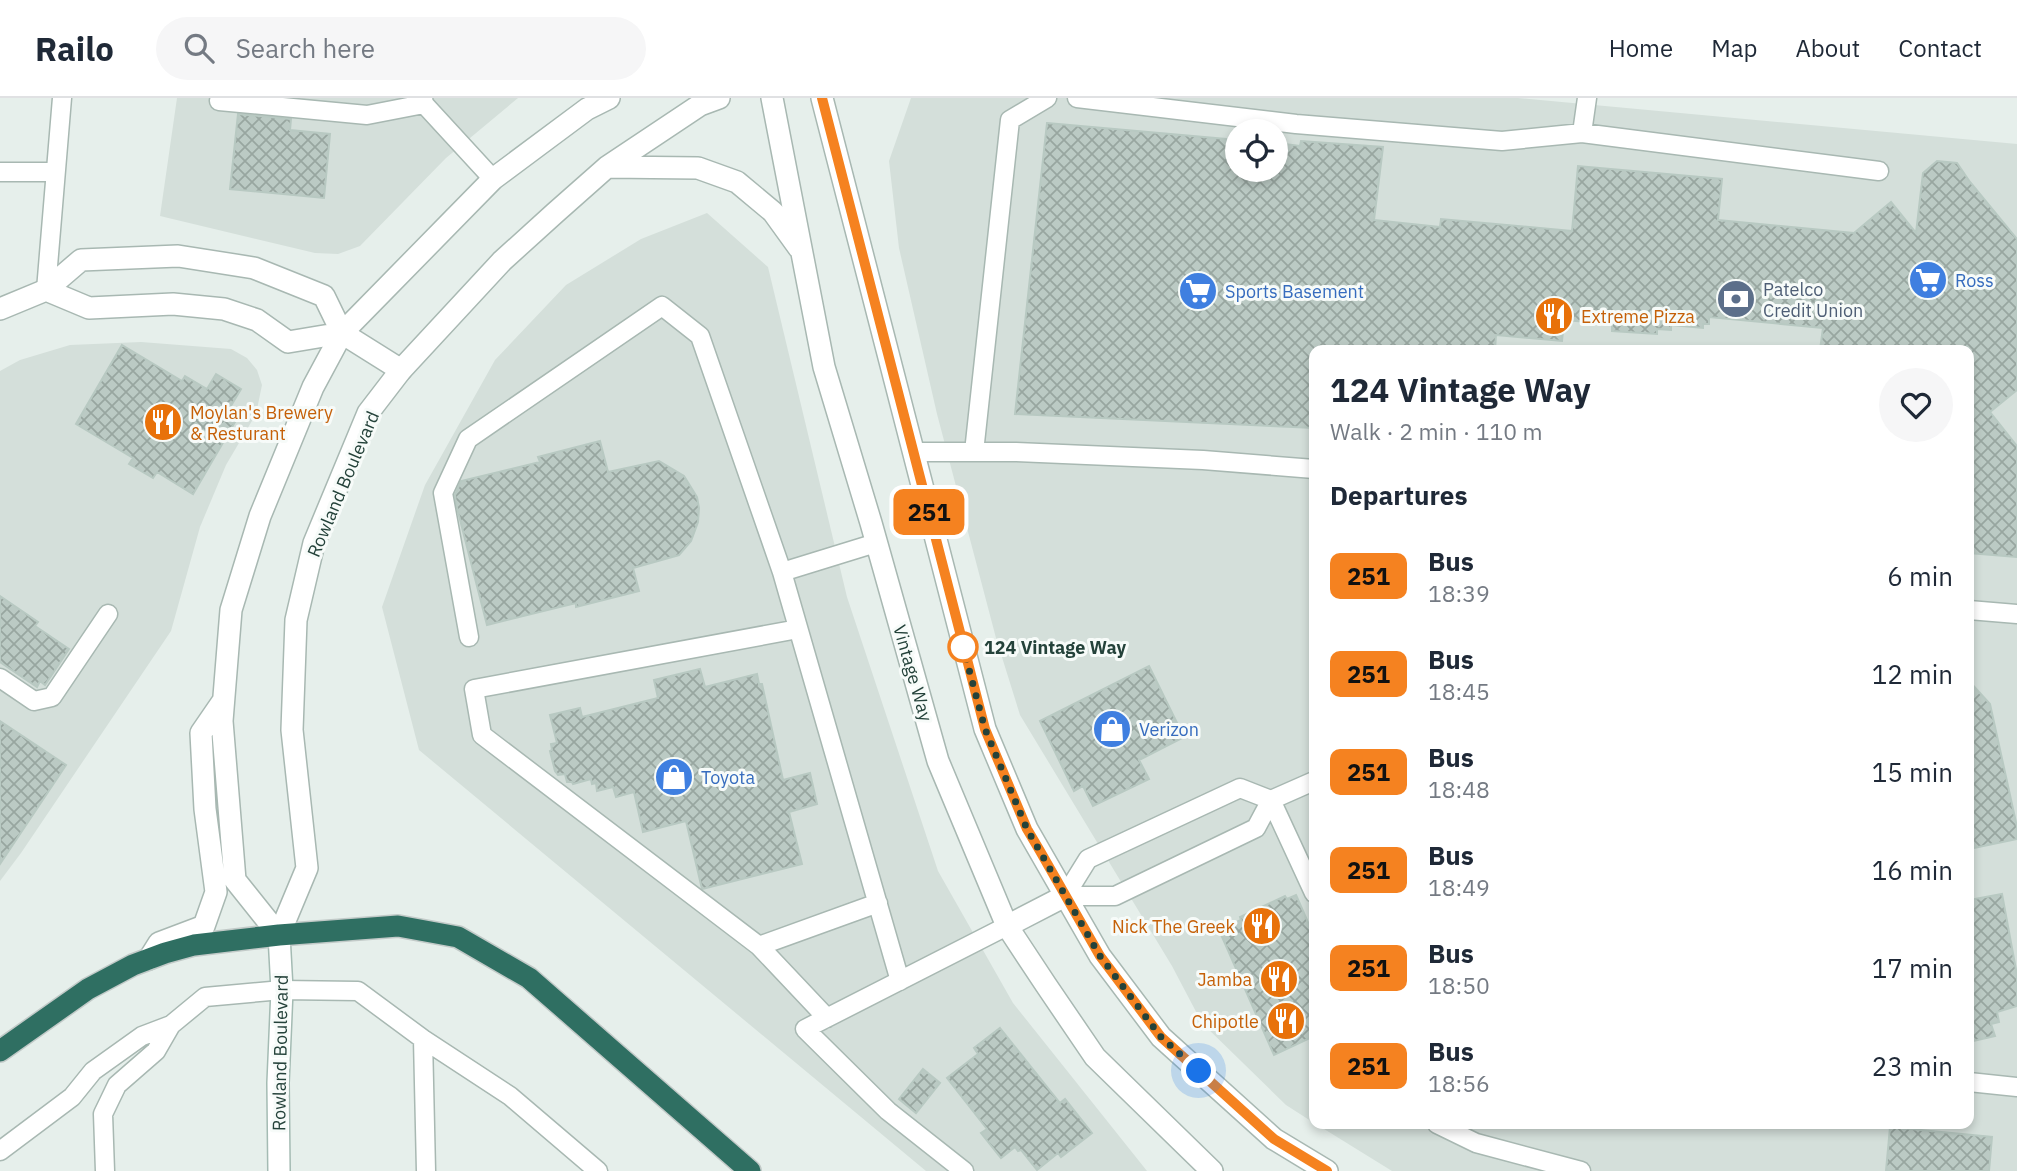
<!DOCTYPE html>
<meta charset="utf-8">
<style>
body{margin:0;font-family:"IBM Plex Sans",sans-serif;background:#f6f6f7;color:#1f2937;height:100vh;display:flex;flex-direction:column;font-size:26px;white-space:nowrap}
*{box-sizing:border-box;margin:0}
p{font-size:23px;color:#747a83}
.icon{flex:none;width:38px;height:38px;fill:none;stroke:currentColor;stroke-width:2;stroke-linecap:round;stroke-linejoin:round}
.map{position:relative;flex:1;overflow:hidden}
.details{position:absolute;left:1309px;top:247px;width:665px;height:784px;display:flex;flex-direction:column;background:#fff;border-radius:14px;box-shadow:0 4px 10px #0003}
.details>*{flex:none}
.badge{padding:0 14px;border-radius:10px;font-size:24px;line-height:46px}
.buttons{position:absolute;left:1225px;top:21px;display:grid;gap:14px}
.buttons a{display:grid;place-items:center;width:63px;height:63px;border-radius:50%;background:#fff;box-shadow:0 4px 10px #0003;font-size:35px}
.you{position:absolute;width:35px;height:35px;margin:-18px;border:5px solid #fff;border-radius:50%;background:#1a73e8;box-shadow:0 0 0 10px #1a73e833}
.map>.badge{position:absolute;translate:-50% -50%;box-shadow:0 0 0 4px #fff}
h2{padding:0 21px;font-size:26px;line-height:63px}
.round{display:grid;place-items:center;flex:none;width:74px;height:74px;border-radius:37px;background:#f6f6f7}
.headline{display:flex;align-items:center;justify-content:space-between;height:119px;padding:0 21px}
h1{font-size:33px;font-weight:800;line-height:52px}
ul{padding:0;list-style:none}
li{display:flex;align-items:center;gap:21px;height:98px;padding:0 21px}
li div{flex:1}
li b{display:block;font-size:26px}
li em{font-style:normal}
li .badge{min-width:77px;font-weight:700;text-align:center}
header{display:flex;align-items:center;gap:42px;box-sizing:border-box;height:98px;padding:0 35px;background:#fff;border-bottom:2px solid #e0e1e3}
header strong{font-size:33px}
nav{display:flex;gap:38px;margin-inline-start:auto;font-size:24px}
.search{width:490px;height:63px;background:#f6f6f7;display:flex;align-items:center;gap:18px;box-sizing:border-box;padding:0 24px;border-radius:38px;color:#747a83;font-size:26px}
.map>svg:first-child{display:block}
.built{fill:#d4dfda;fill-rule:evenodd}
.building{fill:url(#building-cross-hatch);stroke:#b8c9c2;stroke-width:2}
.lines{fill:none;stroke-linecap:round;stroke-linejoin:round}
.service-casing{stroke:#a8b8b2;stroke-width:21}
.minor-casing{stroke:#a8b8b2;stroke-width:24}
.tertiary-casing{stroke:#a8b8b2;stroke-width:24}
.secondary-casing{stroke:#a4bbb3;stroke-width:24}
.motorway-casing{stroke:#c2cac8;stroke-width:24}
.service{stroke:#fff;stroke-width:18}
.minor{stroke:#fff;stroke-width:21}
.tertiary{stroke:#fff;stroke-width:21}
.secondary{stroke:#fff;stroke-width:21}
.motorway{stroke:#2f6f62;stroke-width:21}
.line-casing{stroke:#fff;stroke-width:16}
.line{stroke:#f58220;stroke-width:10}
.walk{stroke:#24423a;stroke-width:7;stroke-dasharray:0 12.6}
.stop-dot{fill:#fff;stroke:#f58220;stroke-width:3.5}
.labels{text-anchor:middle;dominant-baseline:central;stroke-width:6;stroke-linejoin:round;paint-order:stroke}
.shop-label{font-size:18px;fill:#366cbe;stroke:#f7fbf9;text-anchor:start}
.service-label{font-size:18px;fill:#4e5e75;stroke:#f7fbf9;text-anchor:start}
.food-label{font-size:18px;fill:#c56008;stroke:#f7fbf9;text-anchor:end}
.street-label{font-size:18px;fill:#24423a;stroke:#f7fbf9}
.stop-label{font-size:18px;font-weight:bold;fill:#24423a;stroke:#f7fbf9;text-anchor:start}
</style>
<header>
<strong>Railo</strong>
<div class="search"><svg class="icon" aria-label="search" viewBox="0 0 24 24"><circle cx="10" cy="10" r="6"/><path d="M15 15l6 6"/></svg>Search here</div>
<nav><a>Home</a><a>Map</a><a>About</a><a>Contact</a></nav>
</header>
<div class="map">
<svg width="2017" height="1073" viewBox="0 0 2017 1073">
<defs>
<pattern id="building-cross-hatch" width="8" height="8" patternUnits="userSpaceOnUse" patternTransform="scale(1.75)"><rect width="8" height="8" fill="#bbcac4"/><path d="M0 0l8 8M0 8l8-8" fill="none" stroke="#98a6a0"/></pattern>
</defs>
<rect width="100%" height="100%" fill="#e6efeb"/>
<path class="built" d="M177,0h341l-72,60 -86,88 -22,8 -23,-1 -155,-37z
M911,0h607l499,46v1027h-625l-76,-47h653v-774h-655v773l-28,-18 -84,-82 -30,-57 -152,-251 -24,-77 -59,-224 -38,-166 -10,-87zM1237,33h39v39h-39z
M707,115l61,54 79,330 91,274 75,132 134,168h-221l-507,-421 -37,-143 43,-122 70,-125 71,-75 75,-46z
M141,244l90,7 16,9 10,12 5,15 -6,29 -30,51 -26,62 -29,104 -150,222 -21,28v-510l20,-11 50,-15z"/>
<path class="building" d="M238,16l53,5 -1,11 40,4 -6,64 -94,-9z
M1047,25l190,17v30h39v-27l24,3 1,-5 82,6 -9,73 66,7 1,-8 131,12 6,-65 144,13 -4,41 136,13 37,-31 25,31 7,-60 14,-12 20,2 13,19 47,57v151l-27,22 27,34v111l-48,-4v-203h-149l3,-22 -114,-11v7h-6v4l-32,-3v5l-14,-1v5l-45,-3v-7l-48,-4 -2,21 -66,-6 -1,15h-181v78l-299,-14z
M122,247l60,36 3,-5 22,13 9,-15 25,15 -12,20 10,6 -46,79 -36,-22 -4,6 -24,-14 4,-6 -57,-34z
M600,343l8,31 51,-11 25,15 13,21 2,11 -1,14 -7,19 -12,14 -46,13 6,23 -63,16v-4l-89,22 -31,-121 -1,-9 6,-14 79,-19 -2,-5z
M0,498l38,26 -3,4 34,23 -24,36 -5,-4 -3,6 -37,-25z
M1149,568l35,71 -45,23 10,19 -56,27 -10,-20 -9,5 -34,-70z
M700,571l5,18 52,-13 2,10h3l21,96 27,-7 7,31 -28,8 13,52 -100,25 -16,-68 -43,11 -9,-40 -18,5 -3,-10 -16,4 -1,-8 -4,1 -1,-5 -18,5 -1,-2h-5l-2,-8 -7,1 -3,-4 -5,-20 2,-1 -1,-6 6,-1 -7,-28 30,-7 2,9 76,-19 -4,-18z
M1969,583l21,23 27,123v12l-48,10z
M0,623l66,44 -66,99z
M2002,796l15,81v31l-20,6 2,10 -8,2 4,12 -26,6v-142z
M1296,797l18,41v100l-40,19 -55,-125 22,-10 -1,-3 45,-21 2,3z
M1000,930l60,75 5,-4 27,34 -31,24 -3,-4 -21,17 -16,-20 -3,1 -3,-4 -14,11 -20,-25 6,-4 -40,-51 31,-24 -4,-6z
M923,971l17,14 -24,30 -17,-14z
M1890,1029l102,10 -3,34h-103z"/>
<g class="lines">
<defs>
<path id="service" d="M423,0l1,6 69,75
M1077,0l219,26 206,17 80,-8 5,-35
M219,3l148,14 57,-11
M1582,35l297,38
M0,74h55
M46,192l16,-192
M913,354h103l187,8 111,9
M974,354l36,-332 37,-22
M876,445l-94,29 118,409
M1969,512l48,4
M798,531l-324,60 8,46 277,211 119,-43
M469,539l-26,-144 25,-54 194,-133 38,30 82,236
M0,580l34,23 18,-4 56,-83
M1065,798l23,-37 152,-71 31,12 43,93
M1065,798h50l141,-68 15,-28 43,-19
M759,848l68,72
M423,941l3,132
M1969,984l48,5
M1437,1026l39,19 105,28
M0,1053l72,-54 21,-26 49,-35 29,-11 34,-28 77,-7 76,1 65,48 87,57 88,75
M105,1073l-2,-57 14,-29 39,-34 15,-26
M964,1073l-76,-60 -83,-82 202,-103"/>
<path id="minor" d="M46,192l43,18 84,-4 51,5 33,11 31,22 54,-9
M0,211l46,-19 35,-30 97,-4 76,12 70,28 18,37 59,37"/>
<path id="tertiary" d="M609,0l-22,11 -94,70 -151,154 -29,54 -53,129 -29,94 -9,111 13,159 44,55 28,-67 -15,-138 4,-110 18,-77 54,-130 33,-43 101,-109 53,-48 52,-46 93,-62 19,-7
M772,0l52,269 47,156 67,238 69,165 39,59 49,72 117,114
M822,0l163,631 42,100 73,127 61,81 113,102 53,32
M607,69l91,1 39,14 36,30 26,36
M1007,828l58,-30
M149,861l10,-16 45,-17 12,-34 -11,-83 -4,-76 22,-32"/>
<path id="secondary" d="M279,837l3,55 -4,93 1,88"/>
<path id="motorway" d="M0,953l88,-62 45,-24 32,-12 29,-8 85,-10 119,-9 60,11 71,41 221,193"/>
</defs>
<use href="#service" class="service-casing"/>
<use href="#minor" class="minor-casing"/>
<use href="#tertiary" class="tertiary-casing"/>
<use href="#secondary" class="secondary-casing"/>
<use href="#motorway" class="motorway-casing"/>
<use href="#service" class="service"/>
<use href="#minor" class="minor"/>
<use href="#tertiary" class="tertiary"/>
<use href="#secondary" class="secondary"/>
<use href="#motorway" class="motorway"/>
</g>
<g class="lines">
<defs>
<path id="line" d="M822,0l163,631 42,100 13,22 60,105 61,81 113,102 53,32"/>
</defs>
<use href="#line" class="line-casing"/>
<use href="#line" class="line"/>
<path class="walk" d="M963,549l22,82 42,100 73,127 61,81 38,34"/>
</g>
<defs>
<symbol id="supermarket-disc" viewBox="-11 -11 22 22"><circle r="9.5" fill="#3f7fe0" stroke="#f7fbf9"/><path d="M-6-5.5h2.5l.6 2H6L4.5 2H-2.5L-4.4-4H-6ZM-1.5 3.2a1.3 1.3 0 1 0 .1 0ZM3 3.2a1.3 1.3 0 1 0 .1 0Z" fill="#fff"/></symbol>
<symbol id="bank-disc" viewBox="-11 -11 22 22"><circle r="9.5" fill="#5c6f8a" stroke="#f7fbf9"/><path d="M-6-4H6V4H-6ZM0-2.3a2.3 2.3 0 1 0 0 4.6a2.3 2.3 0 1 0 0-4.6Z" fill="#fff"/></symbol>
<symbol id="restaurant-disc" viewBox="-11 -11 22 22"><circle r="9.5" fill="#e8710a" stroke="#f7fbf9"/><path d="M-5-6h1v4h1v-4h1v4h1v-4h1v5L-1.5 .5V6h-2V.5L-5-1ZM5-6V6H3V1.5H1.5Q1.5-4 5-6Z" fill="#fff"/></symbol>
<symbol id="shop-disc" viewBox="-11 -11 22 22"><circle r="9.5" fill="#3f7fe0" stroke="#f7fbf9"/><path d="M-5-2.5h2.3a2.7 3.5 0 0 1 5.4 0H5L5.5 6h-11ZM-1.5-2.5h3a1.5 2.3 0 0 0-3 0Z" fill="#fff"/></symbol>
</defs>
<g fill-rule="evenodd">
<use href="#supermarket-disc" x="1906" y="160" width="44" height="44"/>
<use href="#supermarket-disc" x="1176" y="171" width="44" height="44"/>
<use href="#bank-disc" x="1714" y="179" width="44" height="44"/>
<use href="#restaurant-disc" x="1532" y="196" width="44" height="44"/>
<use href="#restaurant-disc" x="141" y="302" width="44" height="44"/>
<use href="#shop-disc" x="1090" y="609" width="44" height="44"/>
<use href="#shop-disc" x="652" y="657" width="44" height="44"/>
<use href="#restaurant-disc" x="1240" y="806" width="44" height="44"/>
<use href="#restaurant-disc" x="1257" y="859" width="44" height="44"/>
<use href="#restaurant-disc" x="1264" y="901" width="44" height="44"/>
</g>
<circle class="stop-dot" cx="963" cy="549" r="14"/>
<g class="labels">
<g class="shop-label">
<text x="1955" y="182">Ross</text>
<text x="1225" y="193">Sports Basement</text>
<text x="1139" y="631">Verizon</text>
<text x="701" y="679">Toyota</text>
</g>
<g class="service-label">
<text x="1763" y="191">Patelco<tspan x="1763" dy="21">Credit Union</tspan></text>
</g>
<g class="food-label">
<text x="1581" y="218" text-anchor="start">Extreme Pizza</text>
<text x="190" y="314" text-anchor="start">Moylan's Brewery<tspan x="190" dy="21">&amp; Resturant</tspan></text>
<text x="1235" y="828">Nick The Greek</text>
<text x="1252" y="881">Jamba</text>
<text x="1259" y="923">Chipotle</text>
</g>
<g class="street-label">
<text transform="translate(343 386) rotate(-67)">Rowland Boulevard</text>
<text transform="translate(913 575) rotate(74)">Vintage Way</text>
<text transform="translate(280 955) rotate(-89)">Rowland Boulevard</text>
</g>
<g class="stop-label">
<text x="984" y="549">124 Vintage Way</text>
</g>
</g>
</svg>
<div class="buttons">
<a><svg class="icon" aria-label="locate" viewBox="0 0 24 24"><circle cx="12" cy="12" r="6"/><path d="M12 2v4M12 18v4M2 12h4M18 12h4"/></svg></a>
</div>
<div class="you" style="left:1199px;top:973px"></div>
<b class="badge" style="left:929px;top:414px;background:#f58220;color:#111">251</b>
<section class="details">
<div class="headline"><div><h1>124 Vintage Way</h1><p>Walk · 2 min · 110 m</p></div><a class="round"><svg class="icon" aria-label="heart" viewBox="0 0 24 24"><path d="M12 20l-8-8c-3-5 5-10 8-4 3-6 11-1 8 4z"/></svg></a></div>
<h2>Departures</h2>
<ul>
<li><span class="badge" style="background:#f58220;color:#111">251</span><div><b>Bus</b><p>18:39</p></div><em>6 min</em></li>
<li><span class="badge" style="background:#f58220;color:#111">251</span><div><b>Bus</b><p>18:45</p></div><em>12 min</em></li>
<li><span class="badge" style="background:#f58220;color:#111">251</span><div><b>Bus</b><p>18:48</p></div><em>15 min</em></li>
<li><span class="badge" style="background:#f58220;color:#111">251</span><div><b>Bus</b><p>18:49</p></div><em>16 min</em></li>
<li><span class="badge" style="background:#f58220;color:#111">251</span><div><b>Bus</b><p>18:50</p></div><em>17 min</em></li>
<li><span class="badge" style="background:#f58220;color:#111">251</span><div><b>Bus</b><p>18:56</p></div><em>23 min</em></li>
</ul>
</section>
</div>
